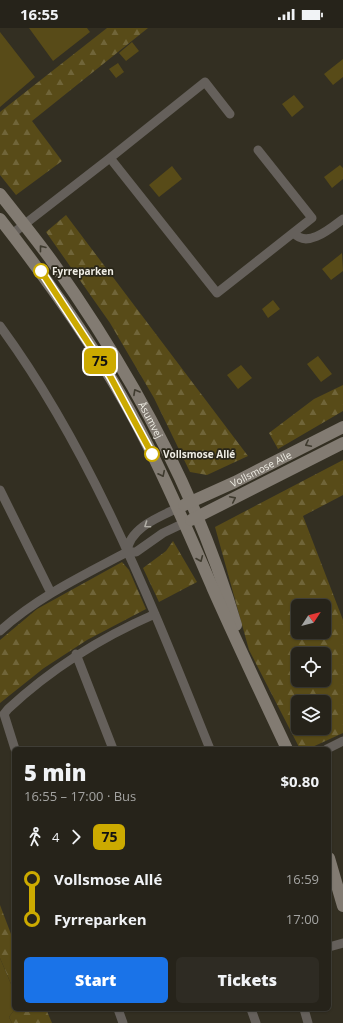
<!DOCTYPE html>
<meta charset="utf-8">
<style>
body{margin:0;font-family:"Open Sans",sans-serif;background:#2e2b23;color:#f1f3f6;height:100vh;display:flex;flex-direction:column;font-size:15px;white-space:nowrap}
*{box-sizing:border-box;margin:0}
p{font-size:13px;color:#a4a4a2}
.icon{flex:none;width:22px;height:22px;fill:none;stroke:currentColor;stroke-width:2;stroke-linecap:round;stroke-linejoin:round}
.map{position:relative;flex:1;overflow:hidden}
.panel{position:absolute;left:12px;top:719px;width:319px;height:264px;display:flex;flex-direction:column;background:#26231a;border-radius:6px;box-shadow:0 1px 3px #0004,0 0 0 1px #424039}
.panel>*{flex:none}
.badge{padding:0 8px;border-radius:6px;font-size:14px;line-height:26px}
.needle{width:26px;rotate:54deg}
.fabs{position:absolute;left:291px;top:571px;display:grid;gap:8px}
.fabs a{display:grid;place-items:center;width:40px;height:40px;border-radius:6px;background:#26231a;box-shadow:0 1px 3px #0004,0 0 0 1px #424039;font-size:20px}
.map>.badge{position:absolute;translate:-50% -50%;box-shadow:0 0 0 2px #fff}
.legs{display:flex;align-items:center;gap:6px;height:44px;padding:0 12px;font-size:13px}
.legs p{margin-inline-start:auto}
.headline{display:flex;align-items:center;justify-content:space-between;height:68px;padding:0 12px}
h1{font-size:22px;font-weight:800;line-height:30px}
.button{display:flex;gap:8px;margin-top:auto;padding:8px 12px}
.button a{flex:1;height:46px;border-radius:6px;background:#1a73e8;color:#fff;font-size:16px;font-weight:800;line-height:46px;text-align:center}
.button a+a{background:#2e2b23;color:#f1f3f6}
ul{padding:0 12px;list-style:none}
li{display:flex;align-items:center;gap:14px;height:40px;font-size:15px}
li i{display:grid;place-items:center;width:6px;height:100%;margin:0 5px;background:currentColor}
li i::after{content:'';width:10px;height:10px;margin:-5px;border:3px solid;border-radius:50%;background:#26231a}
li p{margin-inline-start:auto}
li:first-child i{background:linear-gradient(#0000 50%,currentColor 0)}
li:last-child i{background:linear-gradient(currentColor 50%,#0000 0)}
.status{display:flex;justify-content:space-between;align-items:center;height:28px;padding:0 20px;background:#26231a;direction:ltr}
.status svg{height:11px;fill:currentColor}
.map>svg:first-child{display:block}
.green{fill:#584b18}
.forest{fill:url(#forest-firs);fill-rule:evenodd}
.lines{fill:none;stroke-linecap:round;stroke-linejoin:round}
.street{stroke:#65605b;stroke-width:9}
.secondary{stroke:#827b72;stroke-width:12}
.oneway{stroke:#3f3b2f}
.oneway2{stroke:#b1aea6}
.line-1-casing{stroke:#fff;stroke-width:9}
.line-1{stroke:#ca0;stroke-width:6}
.stop-1-dot{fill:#fff;stroke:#ca0;stroke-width:2}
.labels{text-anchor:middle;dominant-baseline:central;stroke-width:3.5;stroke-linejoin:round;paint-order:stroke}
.stop-label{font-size:10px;font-weight:bold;fill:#efede4;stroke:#292619;text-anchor:start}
.street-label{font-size:10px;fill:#efede4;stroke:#292619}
</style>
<div class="status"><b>16:55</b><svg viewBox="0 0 49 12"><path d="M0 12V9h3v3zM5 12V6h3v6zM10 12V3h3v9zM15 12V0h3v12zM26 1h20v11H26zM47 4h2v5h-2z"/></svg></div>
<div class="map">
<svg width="343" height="995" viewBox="0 0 343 995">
<defs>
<pattern id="forest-firs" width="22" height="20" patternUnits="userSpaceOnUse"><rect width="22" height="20" fill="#584b18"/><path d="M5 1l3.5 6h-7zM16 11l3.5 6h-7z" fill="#706539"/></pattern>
</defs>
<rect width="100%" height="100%" fill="#332f22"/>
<path class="green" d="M29,0h58l3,4 -37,29z
M0,4l35,45 -35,30z
M132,14l7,9 -13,10 -7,-8z
M343,31v18l-10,8 -9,-11z
M118,35l6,9 -8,6 -7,-9z
M294,67l10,12 -12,10 -10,-13z
M340,137l3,3v11l-11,9 -8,-11z
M172,138l10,13 -23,18 -10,-12z
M342,225l1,18 -12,9 -9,-11z
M273,272l7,9 -12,9 -6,-9z
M318,328l14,18 -11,8 -14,-18z
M241,337l11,13 -14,11 -11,-14z
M0,930l14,33 1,18 -6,8 3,6h-12z"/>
<path class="forest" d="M107,0h41l-116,93 30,40 -46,34 -16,-20v-63z
M66,187l182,241 -41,19 -17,-3 -36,-74 -44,-75 -64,-91z
M343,357v26l-65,38 -9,-16 45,-34z
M343,432v35l-40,21 40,104v113l-35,16h-8l-51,-99 -34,-123zM298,578h26v26h-26zM298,626h26v26h-26zM298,674h26v26h-26z
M173,513l24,41 -38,20 -16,-34 23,-17z
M122,534l7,8 17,39 -59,31 -43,28 -44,35v-63l37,-31z
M0,877l14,37v49l-14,-33z
M15,981h31l6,14h-40l-3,-6z"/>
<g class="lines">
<path class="street" d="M110,130l95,-76 25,32
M294,205c13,16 37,-5 49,-14
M12,206l98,-76 107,135 95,-75 -54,-68
M0,298c93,127 151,277 210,423
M0,462l51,103
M127,524c2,-24 32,-35 51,-44
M0,603c37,-34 84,-56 127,-79h9l27,-19 21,-10
M76,626l37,95
M15,721l-11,-35 4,-5c44,-41 92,-71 147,-95
M327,721l16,-8
M329,919l14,-4
M118,981l5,14
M251,981l5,14
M304,981l4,14"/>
<g class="secondary">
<path id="s1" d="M0,166c18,23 37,46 54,70 78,110 144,231 182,361"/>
<path d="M0,191c51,65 99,133 138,207 28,53 51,108 75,163 24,54 49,107 74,160"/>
<path id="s2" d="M184,477l51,-23 108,-55"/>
<path d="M191,492l152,-77"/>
<path d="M329,830l14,48"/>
</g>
</g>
<defs><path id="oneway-chevron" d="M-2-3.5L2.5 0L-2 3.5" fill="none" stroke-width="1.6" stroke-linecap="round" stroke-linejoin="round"/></defs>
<g class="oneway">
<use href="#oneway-chevron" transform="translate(42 220) rotate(-128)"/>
<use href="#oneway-chevron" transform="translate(136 364) rotate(-119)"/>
<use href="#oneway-chevron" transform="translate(308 416) rotate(153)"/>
<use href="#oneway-chevron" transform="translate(162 446) rotate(64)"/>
<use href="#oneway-chevron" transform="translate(233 471) rotate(-26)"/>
<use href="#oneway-chevron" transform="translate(200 531) rotate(67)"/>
</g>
<use class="oneway2" href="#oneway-chevron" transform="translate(147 497) rotate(145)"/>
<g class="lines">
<defs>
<path id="line-1" d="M41,243l69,105 42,78"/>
</defs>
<use href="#line-1" class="line-1-casing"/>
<use href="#line-1" class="line-1"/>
</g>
<g class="stop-1-dot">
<circle cx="41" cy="243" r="7"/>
<circle cx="152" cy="426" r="7"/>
</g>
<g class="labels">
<g class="stop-label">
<text x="52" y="243">Fyrreparken</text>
<text x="163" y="426">Vollsmose Allé</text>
</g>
<g class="street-label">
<text stroke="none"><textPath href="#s1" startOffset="272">Åsumvej</textPath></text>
<text stroke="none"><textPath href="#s2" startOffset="85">Vollsmose Alle</textPath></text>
</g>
</g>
</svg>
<div class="fabs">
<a><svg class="needle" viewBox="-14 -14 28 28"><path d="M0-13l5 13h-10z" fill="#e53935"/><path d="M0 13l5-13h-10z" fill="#a4a4a2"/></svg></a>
<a><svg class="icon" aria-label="locate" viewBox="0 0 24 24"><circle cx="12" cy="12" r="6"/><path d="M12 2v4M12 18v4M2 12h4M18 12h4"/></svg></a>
<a><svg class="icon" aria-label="layers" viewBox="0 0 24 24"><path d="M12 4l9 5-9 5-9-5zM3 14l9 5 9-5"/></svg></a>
</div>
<b class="badge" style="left:100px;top:333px;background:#ca0;color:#111">75</b>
<section class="panel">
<div class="headline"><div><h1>5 min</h1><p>16:55 – 17:00 · Bus</p></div><b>$0.80</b></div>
<div class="legs"><svg class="icon" aria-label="walk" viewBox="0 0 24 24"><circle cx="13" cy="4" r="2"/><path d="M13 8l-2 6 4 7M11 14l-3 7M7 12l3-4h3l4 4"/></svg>4<svg class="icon" aria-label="forward" viewBox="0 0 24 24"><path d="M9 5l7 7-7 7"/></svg><b class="badge" style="background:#ca0;color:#111">75</b></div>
<ul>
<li><i style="color:#ca0"></i><b>Vollsmose Allé</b><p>16:59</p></li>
<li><i style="color:#ca0"></i><b>Fyrreparken</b><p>17:00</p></li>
</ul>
<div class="button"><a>Start</a><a>Tickets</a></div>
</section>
</div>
